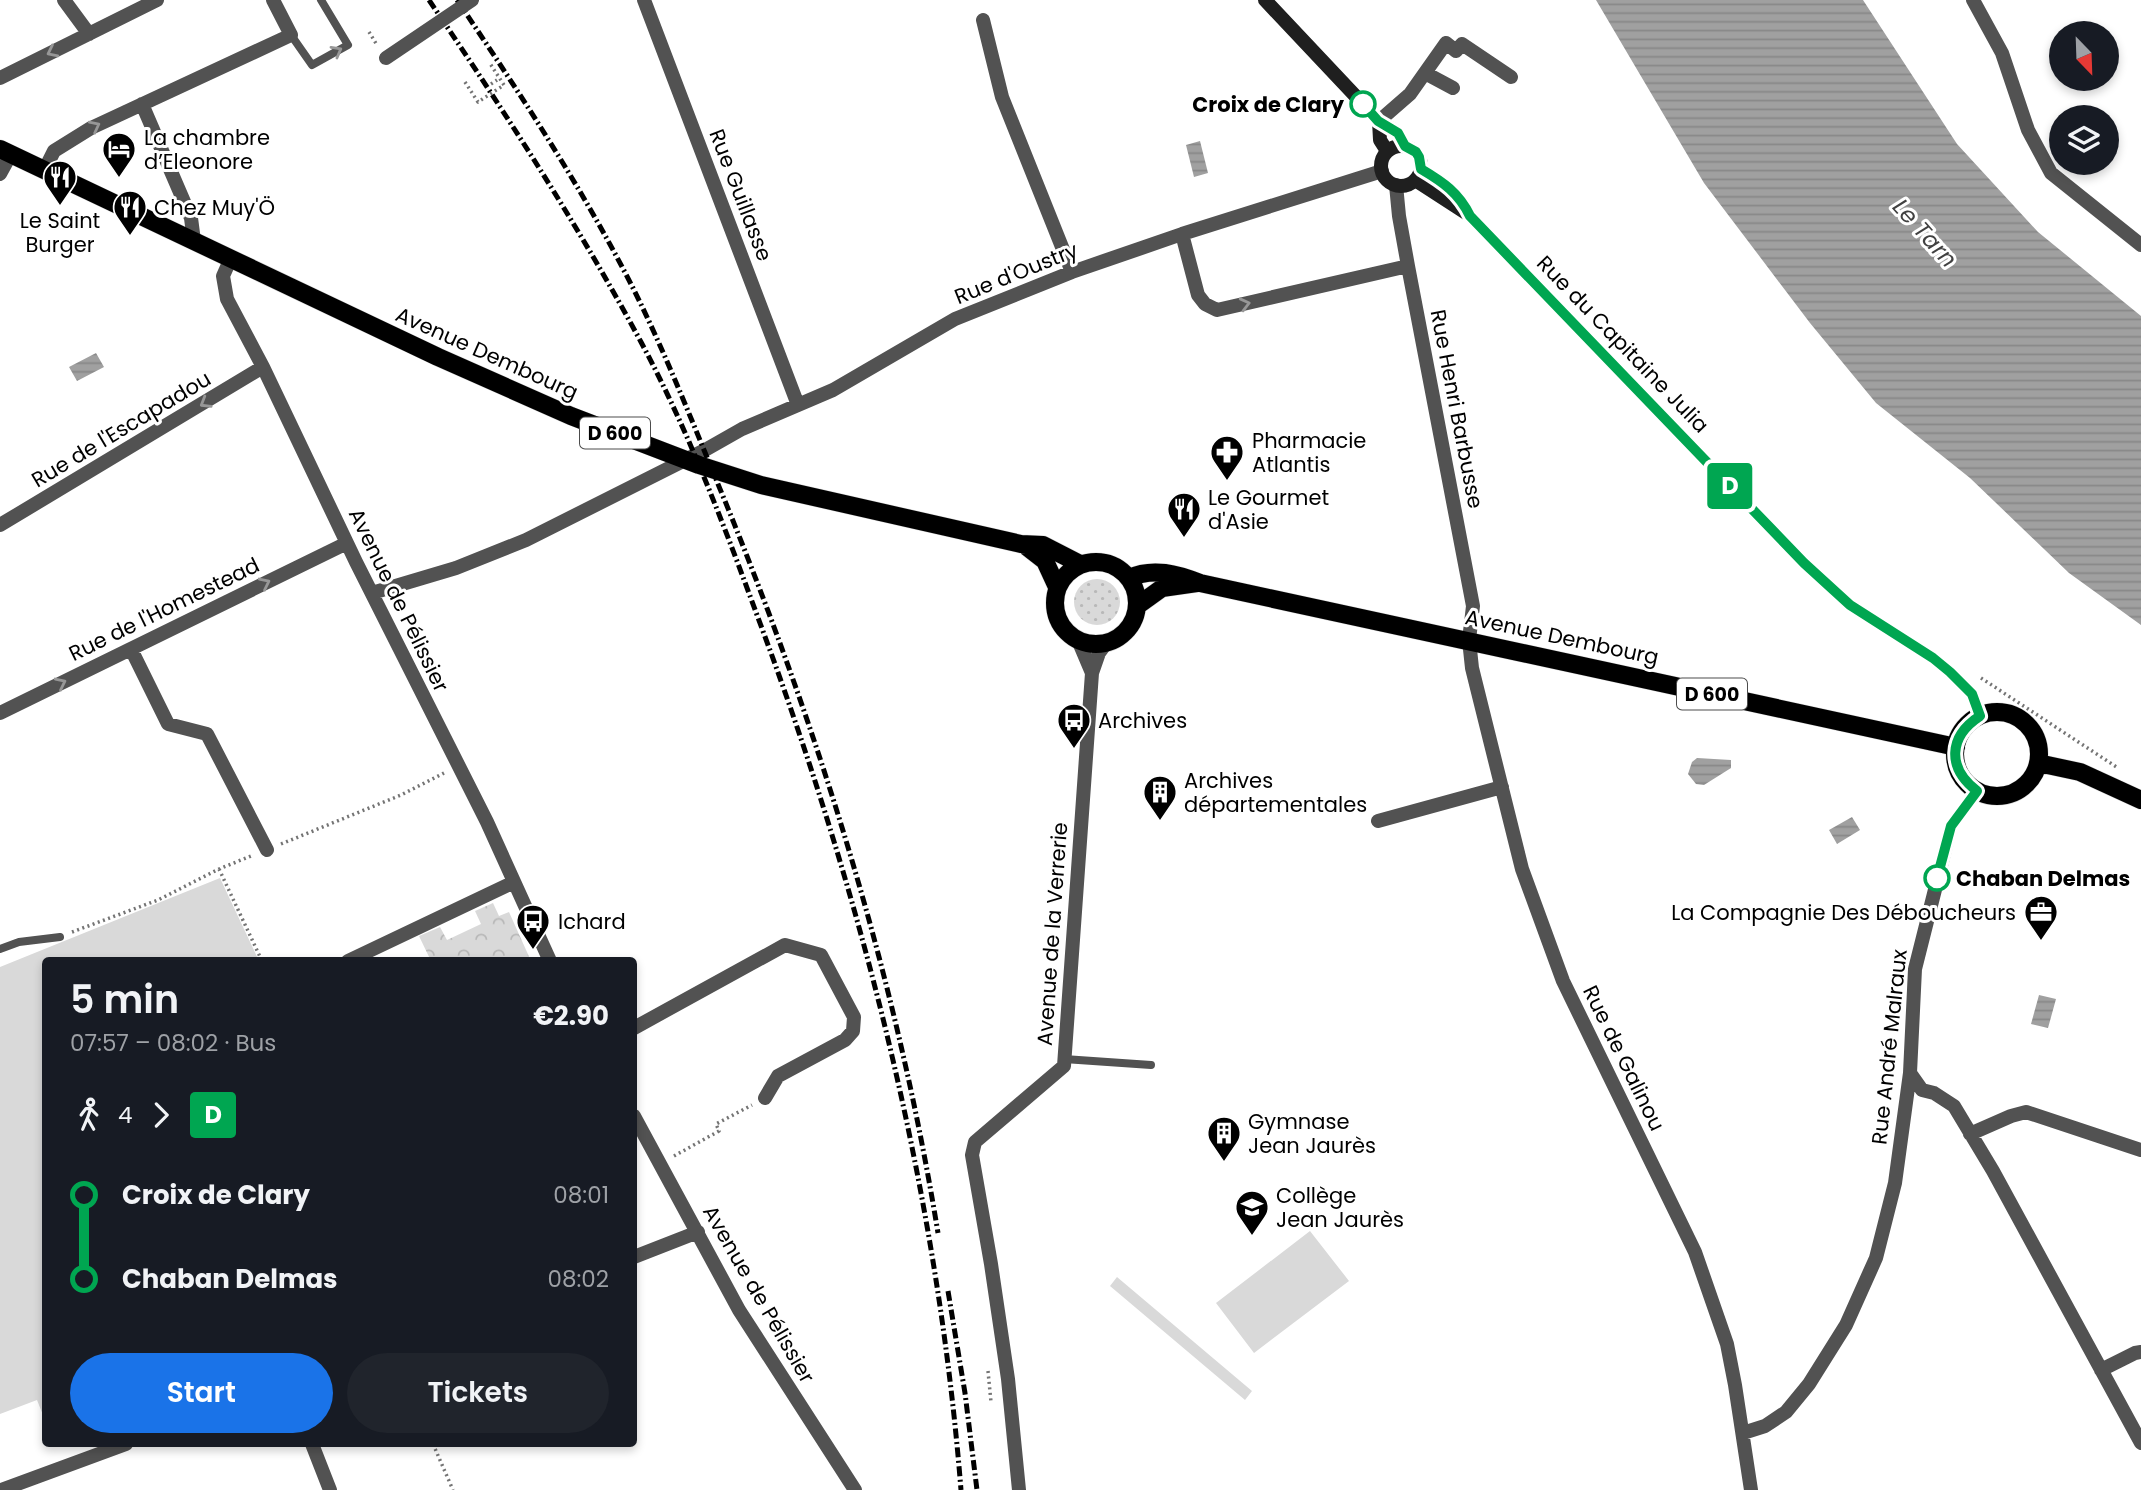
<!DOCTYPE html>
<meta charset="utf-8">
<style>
body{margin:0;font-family:Poppins,sans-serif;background:#20242c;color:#f1f3f6;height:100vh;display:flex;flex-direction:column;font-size:26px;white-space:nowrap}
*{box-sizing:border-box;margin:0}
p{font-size:23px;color:#9ea1a6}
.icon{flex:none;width:38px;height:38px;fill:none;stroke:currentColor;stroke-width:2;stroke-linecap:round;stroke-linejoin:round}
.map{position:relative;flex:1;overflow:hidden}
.panel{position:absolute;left:42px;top:957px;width:595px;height:490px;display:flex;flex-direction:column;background:#171b24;border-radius:7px;box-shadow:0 4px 10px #0003}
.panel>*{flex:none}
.badge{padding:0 14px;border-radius:5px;font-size:24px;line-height:46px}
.needle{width:46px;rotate:157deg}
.fabs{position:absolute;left:2049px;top:21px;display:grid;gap:14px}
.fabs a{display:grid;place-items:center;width:70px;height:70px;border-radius:50%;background:#171b24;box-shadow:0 4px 10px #0003;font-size:35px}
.map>.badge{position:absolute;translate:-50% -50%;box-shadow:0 0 0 4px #fff}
.legs{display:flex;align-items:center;gap:10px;height:77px;padding:0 28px;font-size:23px}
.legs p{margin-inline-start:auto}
.overview{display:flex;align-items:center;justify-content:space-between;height:119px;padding:0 28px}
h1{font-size:38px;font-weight:600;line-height:52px}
.action{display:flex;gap:14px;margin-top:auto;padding:14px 28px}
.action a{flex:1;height:80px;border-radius:42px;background:#1a73e8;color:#fff;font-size:28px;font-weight:600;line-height:80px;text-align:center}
.action a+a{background:#20242c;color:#f1f3f6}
ul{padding:0 28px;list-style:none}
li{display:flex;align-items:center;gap:24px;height:84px;font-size:26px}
li i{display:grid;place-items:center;width:10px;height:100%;margin:0 9px;background:currentColor}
li i::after{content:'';width:18px;height:18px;margin:-9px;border:5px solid;border-radius:50%;background:#171b24}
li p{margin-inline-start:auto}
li:first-child i{background:linear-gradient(#0000 50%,currentColor 0)}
li:last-child i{background:linear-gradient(currentColor 50%,#0000 0)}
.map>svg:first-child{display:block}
.grass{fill:url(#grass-dots)}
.forest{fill:url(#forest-crowns)}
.garden{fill:#d9d9d9}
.water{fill:url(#water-rules)}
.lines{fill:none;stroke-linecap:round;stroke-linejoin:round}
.primary-casing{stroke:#dbdbdb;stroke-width:19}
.path{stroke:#747474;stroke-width:3.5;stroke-dasharray:2 3.5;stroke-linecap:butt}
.lane{stroke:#525252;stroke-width:8}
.street{stroke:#525252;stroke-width:14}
.secondary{stroke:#1f1f1f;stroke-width:14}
.primary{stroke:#000;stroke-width:18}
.rail{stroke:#000;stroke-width:5;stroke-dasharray:10 3.5 2 3.5;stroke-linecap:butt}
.street-bridge{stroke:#525252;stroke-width:14}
.oneway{stroke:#979797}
.line-1-casing{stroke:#fff;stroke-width:16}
.line-1{stroke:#00a651;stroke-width:10}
.stop-1-dot{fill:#fff;stroke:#00a651;stroke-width:3.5}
.labels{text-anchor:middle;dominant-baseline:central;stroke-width:6;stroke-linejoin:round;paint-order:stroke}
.shield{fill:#fff;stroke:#4c4c4c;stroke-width:2}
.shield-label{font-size:19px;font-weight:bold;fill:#000}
.stop-label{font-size:21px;font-weight:bold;fill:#000;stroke:#fff;text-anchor:end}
.poi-label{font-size:21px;fill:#000;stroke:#fff;text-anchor:start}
.street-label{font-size:21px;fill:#000;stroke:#fff}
.water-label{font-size:23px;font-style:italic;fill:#414141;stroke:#fff}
</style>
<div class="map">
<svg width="2141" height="1490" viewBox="0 0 2141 1490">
<defs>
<pattern id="grass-dots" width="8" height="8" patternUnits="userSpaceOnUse" patternTransform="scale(1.75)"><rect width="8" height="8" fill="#d9d9d9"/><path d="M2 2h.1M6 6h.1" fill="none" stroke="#b8b8b8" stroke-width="1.8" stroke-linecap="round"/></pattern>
<pattern id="forest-crowns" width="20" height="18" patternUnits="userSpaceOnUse" patternTransform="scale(1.75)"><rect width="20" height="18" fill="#d9d9d9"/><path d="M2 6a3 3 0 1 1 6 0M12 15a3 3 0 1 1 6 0" fill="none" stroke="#b8b8b8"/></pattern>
<pattern id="water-rules" width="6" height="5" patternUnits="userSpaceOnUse" patternTransform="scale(1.75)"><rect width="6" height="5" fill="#a0a0a0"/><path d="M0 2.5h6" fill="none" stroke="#888"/></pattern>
</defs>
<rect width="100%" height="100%" fill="#fff"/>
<path class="grass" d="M1074 602a23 23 0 1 1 46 0a23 23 0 1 1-46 0Z"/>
<path class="forest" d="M493,903l6,13 10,-4 22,49h-100l-12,-25 21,-9 7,13 34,-16 -6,-13z"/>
<path class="garden" d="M220,878l39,83h-213l-1,453 -2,1 -6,-15 -37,14v-447z
M1310,1231l39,50 -95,72 -38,-50z
M1117,1277l135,114 -7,9 -135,-114z"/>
<path class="water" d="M1596,0h267l94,144 81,88 103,84v309l-72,-52 -99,-95 -94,-75 -66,-80 -106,-140z
M1200,141l8,32 -14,4 -8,-32z
M96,353l8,14 -27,14 -8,-14z
M1697,758l34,2v8l-27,17 -8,-1 -8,-10 4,-12z
M1852,817l8,13 -23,14 -8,-14z
M2039,995l17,4 -8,29 -17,-4z"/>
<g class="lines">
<defs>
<path id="primary" d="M0,149l438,208 133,59 128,49 62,20 260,59 22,1 37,19
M1027,547l18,14 12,26
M1055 603a41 41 0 1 1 82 0a41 41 0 1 1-82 0Z
M1129,578c24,-11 48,-4 71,5l756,164
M1137,606l25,-18 35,-5
M1955 754a42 42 0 1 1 84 0a42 42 0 1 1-84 0Z
M2038,763l42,9 61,28"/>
</defs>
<use href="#primary" class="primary-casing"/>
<path class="path" d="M369,32l8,13
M465,82l13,20 26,-17 -15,-23
M491,84l6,-4
M1981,678l137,90
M281,844l120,-49 43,-22
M219,869l43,92
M72,932l86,-32 61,-31 32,-13
M674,1156l45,-25 -3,-7 36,-19
M988,1371l3,31
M433,1444l20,46"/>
<path class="lane" d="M291,35l21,30 36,-20 -27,-45
M0,949l19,-7 41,-5
M1064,1059l87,6"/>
<path class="street" d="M64,0l25,34
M644,0l154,405
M1973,0l29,53 26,77 23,43 90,72
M983,20l19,77 70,175
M1425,73l28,15
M0,78l157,-78
M142,104l49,114 3,23
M1379,121l31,-27 36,-51 10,8 6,-7 49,33
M45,169l9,-18 37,-23 200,-93 -18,-35
M0,174l11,-20
M1396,185l3,31 9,50 65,340 -4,34 3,28 50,201 41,112 132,271 32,92 8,41 16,105
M1182,234l16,61 7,9 12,6 191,-44
M231,258l-8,18 4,23 36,68 93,195 131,260 63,139
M0,525l263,-158
M372,593l84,-25 70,-28 179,-90 37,-21 91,-39 122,-71 117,-47 110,-38 200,-63
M1078,640l14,33
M131,649l37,75 39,10 60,116
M0,713l347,-170
M1378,821l124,-34
M348,961l166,-79
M634,1028l151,-83 36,10 33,62 -1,14 -8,9 -67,36 -13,22
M1910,1073l12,17 12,3 20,13 39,65 148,272
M634,1116l105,194 116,180
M1970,1134l41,-18 15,-4 115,38
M634,1257l64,-25
M2101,1370l34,-17 6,-1
M1743,1433l22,-7 21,-14 23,-28 37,-59 30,-67 19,-75 15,-110 5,-104 36,-143 26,-35
M312,1444l18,46
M1,1490l125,-46
M1019,1490l-11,-111 -17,-115 -19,-109 3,-13 89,-76 28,-393 7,-20 8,-11"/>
<path class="secondary" d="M1265,0l114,121 19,12 7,13
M1379,121l1,19 7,11
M1381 166a20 20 0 1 1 40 0a20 20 0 1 1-40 0Z
M1421,169c22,13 38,24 49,47l334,347 46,42 83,53 17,14 22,22 8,22
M1415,180l54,35"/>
<use href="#primary" class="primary"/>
<path class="rail" d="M429,0c75,111 148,223 212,342 53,99 91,205 130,311 98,270 167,550 190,837
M457,0c62,92 124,186 175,286 35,70 63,143 93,215 96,236 172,480 213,732
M948,1291l17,102 12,97"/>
<path class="street-bridge" d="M386,58l86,-58"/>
</g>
<defs><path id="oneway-chevron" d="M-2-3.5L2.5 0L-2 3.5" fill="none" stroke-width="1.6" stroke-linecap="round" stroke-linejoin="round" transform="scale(1.75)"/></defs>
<g class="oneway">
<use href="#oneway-chevron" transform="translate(337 51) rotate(-29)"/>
<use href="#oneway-chevron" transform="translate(52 52) rotate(154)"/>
<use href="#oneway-chevron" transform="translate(95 126) rotate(-27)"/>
<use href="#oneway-chevron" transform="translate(1245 304) rotate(-14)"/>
<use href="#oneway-chevron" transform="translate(205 403) rotate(149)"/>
<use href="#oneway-chevron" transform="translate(265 583) rotate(-26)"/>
<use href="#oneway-chevron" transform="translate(61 683) rotate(-26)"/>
</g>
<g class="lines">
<defs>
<path id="line-1" d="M1363,104l15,17 20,12 7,13 11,6 3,5 2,12c22,13 38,24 49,47l334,347 46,42 83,53 17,14 22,22 8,22c-32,21 -33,52 -3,75l-26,35 -14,52"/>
</defs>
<use href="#line-1" class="line-1-casing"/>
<use href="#line-1" class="line-1"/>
</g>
<defs>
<symbol id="hotel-pin" viewBox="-11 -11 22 30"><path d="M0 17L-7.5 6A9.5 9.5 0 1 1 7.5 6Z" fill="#000" stroke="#fff"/><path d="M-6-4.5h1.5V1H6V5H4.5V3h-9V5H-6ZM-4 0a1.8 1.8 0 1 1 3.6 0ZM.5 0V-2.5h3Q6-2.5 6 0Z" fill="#fff"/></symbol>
<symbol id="restaurant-pin" viewBox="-11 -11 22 30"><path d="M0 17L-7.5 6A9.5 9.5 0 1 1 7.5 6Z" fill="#000" stroke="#fff"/><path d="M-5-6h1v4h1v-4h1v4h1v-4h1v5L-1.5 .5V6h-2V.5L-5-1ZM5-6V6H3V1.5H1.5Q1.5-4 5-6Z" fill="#fff"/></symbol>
<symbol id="pharmacy-pin" viewBox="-11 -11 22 30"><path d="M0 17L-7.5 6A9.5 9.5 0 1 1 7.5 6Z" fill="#000" stroke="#fff"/><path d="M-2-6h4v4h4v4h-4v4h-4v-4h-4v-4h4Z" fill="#fff"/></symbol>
<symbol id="bus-pin" viewBox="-11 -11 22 30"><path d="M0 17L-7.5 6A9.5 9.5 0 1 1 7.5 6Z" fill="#000" stroke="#fff"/><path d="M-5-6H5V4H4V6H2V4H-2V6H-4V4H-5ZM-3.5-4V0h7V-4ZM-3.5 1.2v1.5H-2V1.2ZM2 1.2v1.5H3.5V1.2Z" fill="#fff"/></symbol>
<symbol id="building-pin" viewBox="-11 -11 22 30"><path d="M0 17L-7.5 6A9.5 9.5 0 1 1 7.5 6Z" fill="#000" stroke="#fff"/><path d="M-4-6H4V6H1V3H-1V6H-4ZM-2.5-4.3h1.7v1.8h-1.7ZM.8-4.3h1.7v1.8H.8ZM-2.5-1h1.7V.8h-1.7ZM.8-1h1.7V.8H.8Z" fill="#fff"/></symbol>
<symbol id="office-pin" viewBox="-11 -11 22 30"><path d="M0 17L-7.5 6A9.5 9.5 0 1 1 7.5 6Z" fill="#000" stroke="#fff"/><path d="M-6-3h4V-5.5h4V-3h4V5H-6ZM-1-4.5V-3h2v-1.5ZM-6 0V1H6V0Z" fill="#fff"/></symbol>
<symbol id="school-pin" viewBox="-11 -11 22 30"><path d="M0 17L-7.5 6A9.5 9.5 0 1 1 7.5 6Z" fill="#000" stroke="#fff"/><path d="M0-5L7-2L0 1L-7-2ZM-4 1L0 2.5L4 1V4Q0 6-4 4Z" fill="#fff"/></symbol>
</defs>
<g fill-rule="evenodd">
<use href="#hotel-pin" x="100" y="130" width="38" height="52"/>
<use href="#restaurant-pin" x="41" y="158" width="38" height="52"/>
<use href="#restaurant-pin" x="111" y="188" width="38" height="52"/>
<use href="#pharmacy-pin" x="1208" y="433" width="38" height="52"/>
<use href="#restaurant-pin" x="1165" y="490" width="38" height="52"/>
<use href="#bus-pin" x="1055" y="701" width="38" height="52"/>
<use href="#building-pin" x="1141" y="773" width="38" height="52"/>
<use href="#office-pin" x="2022" y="893" width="38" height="52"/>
<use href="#bus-pin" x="514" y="902" width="38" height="52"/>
<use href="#building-pin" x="1205" y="1114" width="38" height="52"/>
<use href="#school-pin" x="1233" y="1188" width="38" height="52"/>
</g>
<g class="stop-1-dot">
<circle cx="1363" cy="104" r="12"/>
<circle cx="1937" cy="878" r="12"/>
</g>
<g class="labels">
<g class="shield">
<rect x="580" y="417.5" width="70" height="31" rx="5"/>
<rect x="1677" y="678.5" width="70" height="31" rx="5"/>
</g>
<g class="shield-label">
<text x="615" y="433">D 600</text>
<text x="1712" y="694">D 600</text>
</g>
<g class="stop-label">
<text x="1344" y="104">Croix de Clary</text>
<text x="1956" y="878" text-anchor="start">Chaban Delmas</text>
</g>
<g class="poi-label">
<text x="144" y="137">La chambre<tspan x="144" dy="24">d’Eleonore</tspan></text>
<text x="154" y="207">Chez Muy'Ö</text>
<text x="60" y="220" text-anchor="middle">Le Saint<tspan x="60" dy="24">Burger</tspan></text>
<text x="1252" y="440">Pharmacie<tspan x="1252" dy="24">Atlantis</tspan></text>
<text x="1208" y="497">Le Gourmet<tspan x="1208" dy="24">d'Asie</tspan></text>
<text x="1098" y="720">Archives</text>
<text x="1184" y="780">Archives<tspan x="1184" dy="24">départementales</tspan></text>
<text x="2016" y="912" text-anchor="end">La Compagnie Des Déboucheurs</text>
<text x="558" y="921">Ichard</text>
<text x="1248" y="1121">Gymnase<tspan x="1248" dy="24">Jean Jaurès</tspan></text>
<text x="1276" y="1195">Collège<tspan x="1276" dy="24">Jean Jaurès</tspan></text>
</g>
<g class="street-label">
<text transform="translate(741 195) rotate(69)">Rue Guillasse</text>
<text transform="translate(1016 273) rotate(-22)">Rue d'Oustry</text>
<text transform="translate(1623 344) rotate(46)">Rue du Capitaine Julia</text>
<text transform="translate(487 353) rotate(24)">Avenue Dembourg</text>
<text transform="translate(1457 409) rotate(79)">Rue Henri Barbusse</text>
<text transform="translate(121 429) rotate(-31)">Rue de l'Escapadou</text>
<text transform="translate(399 600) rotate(64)">Avenue de Pélissier</text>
<text transform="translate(164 609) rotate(-26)">Rue de l'Homestead</text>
<text transform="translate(1562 637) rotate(12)">Avenue Dembourg</text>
<text transform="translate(1052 934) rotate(-86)">Avenue de la Verrerie</text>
<text transform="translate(1889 1047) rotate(-84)">Rue André Malraux</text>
<text transform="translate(1624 1058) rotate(64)">Rue de Galinou</text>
<text transform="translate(759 1294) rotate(60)">Avenue de Pélissier</text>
</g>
<g class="water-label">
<text transform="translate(1925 233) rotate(48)">Le Tarn</text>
</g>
</g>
</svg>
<div class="fabs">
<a><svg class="needle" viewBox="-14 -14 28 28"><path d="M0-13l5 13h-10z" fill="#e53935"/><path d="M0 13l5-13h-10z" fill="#9ea1a6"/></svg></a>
<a><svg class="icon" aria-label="layers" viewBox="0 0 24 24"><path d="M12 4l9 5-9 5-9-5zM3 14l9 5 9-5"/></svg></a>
</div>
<b class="badge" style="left:1730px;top:486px;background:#00a651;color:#fff">D</b>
<section class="panel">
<div class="overview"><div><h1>5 min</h1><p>07:57 – 08:02 · Bus</p></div><b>€2.90</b></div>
<div class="legs"><svg class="icon" aria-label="walk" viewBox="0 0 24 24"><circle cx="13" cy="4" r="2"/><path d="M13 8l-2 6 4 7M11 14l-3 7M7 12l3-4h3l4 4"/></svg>4<svg class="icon" aria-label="forward" viewBox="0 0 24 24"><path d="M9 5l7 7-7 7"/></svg><b class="badge" style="background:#00a651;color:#fff">D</b></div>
<ul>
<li><i style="color:#00a651"></i><b>Croix de Clary</b><p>08:01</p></li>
<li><i style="color:#00a651"></i><b>Chaban Delmas</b><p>08:02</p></li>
</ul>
<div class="action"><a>Start</a><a>Tickets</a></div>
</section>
</div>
